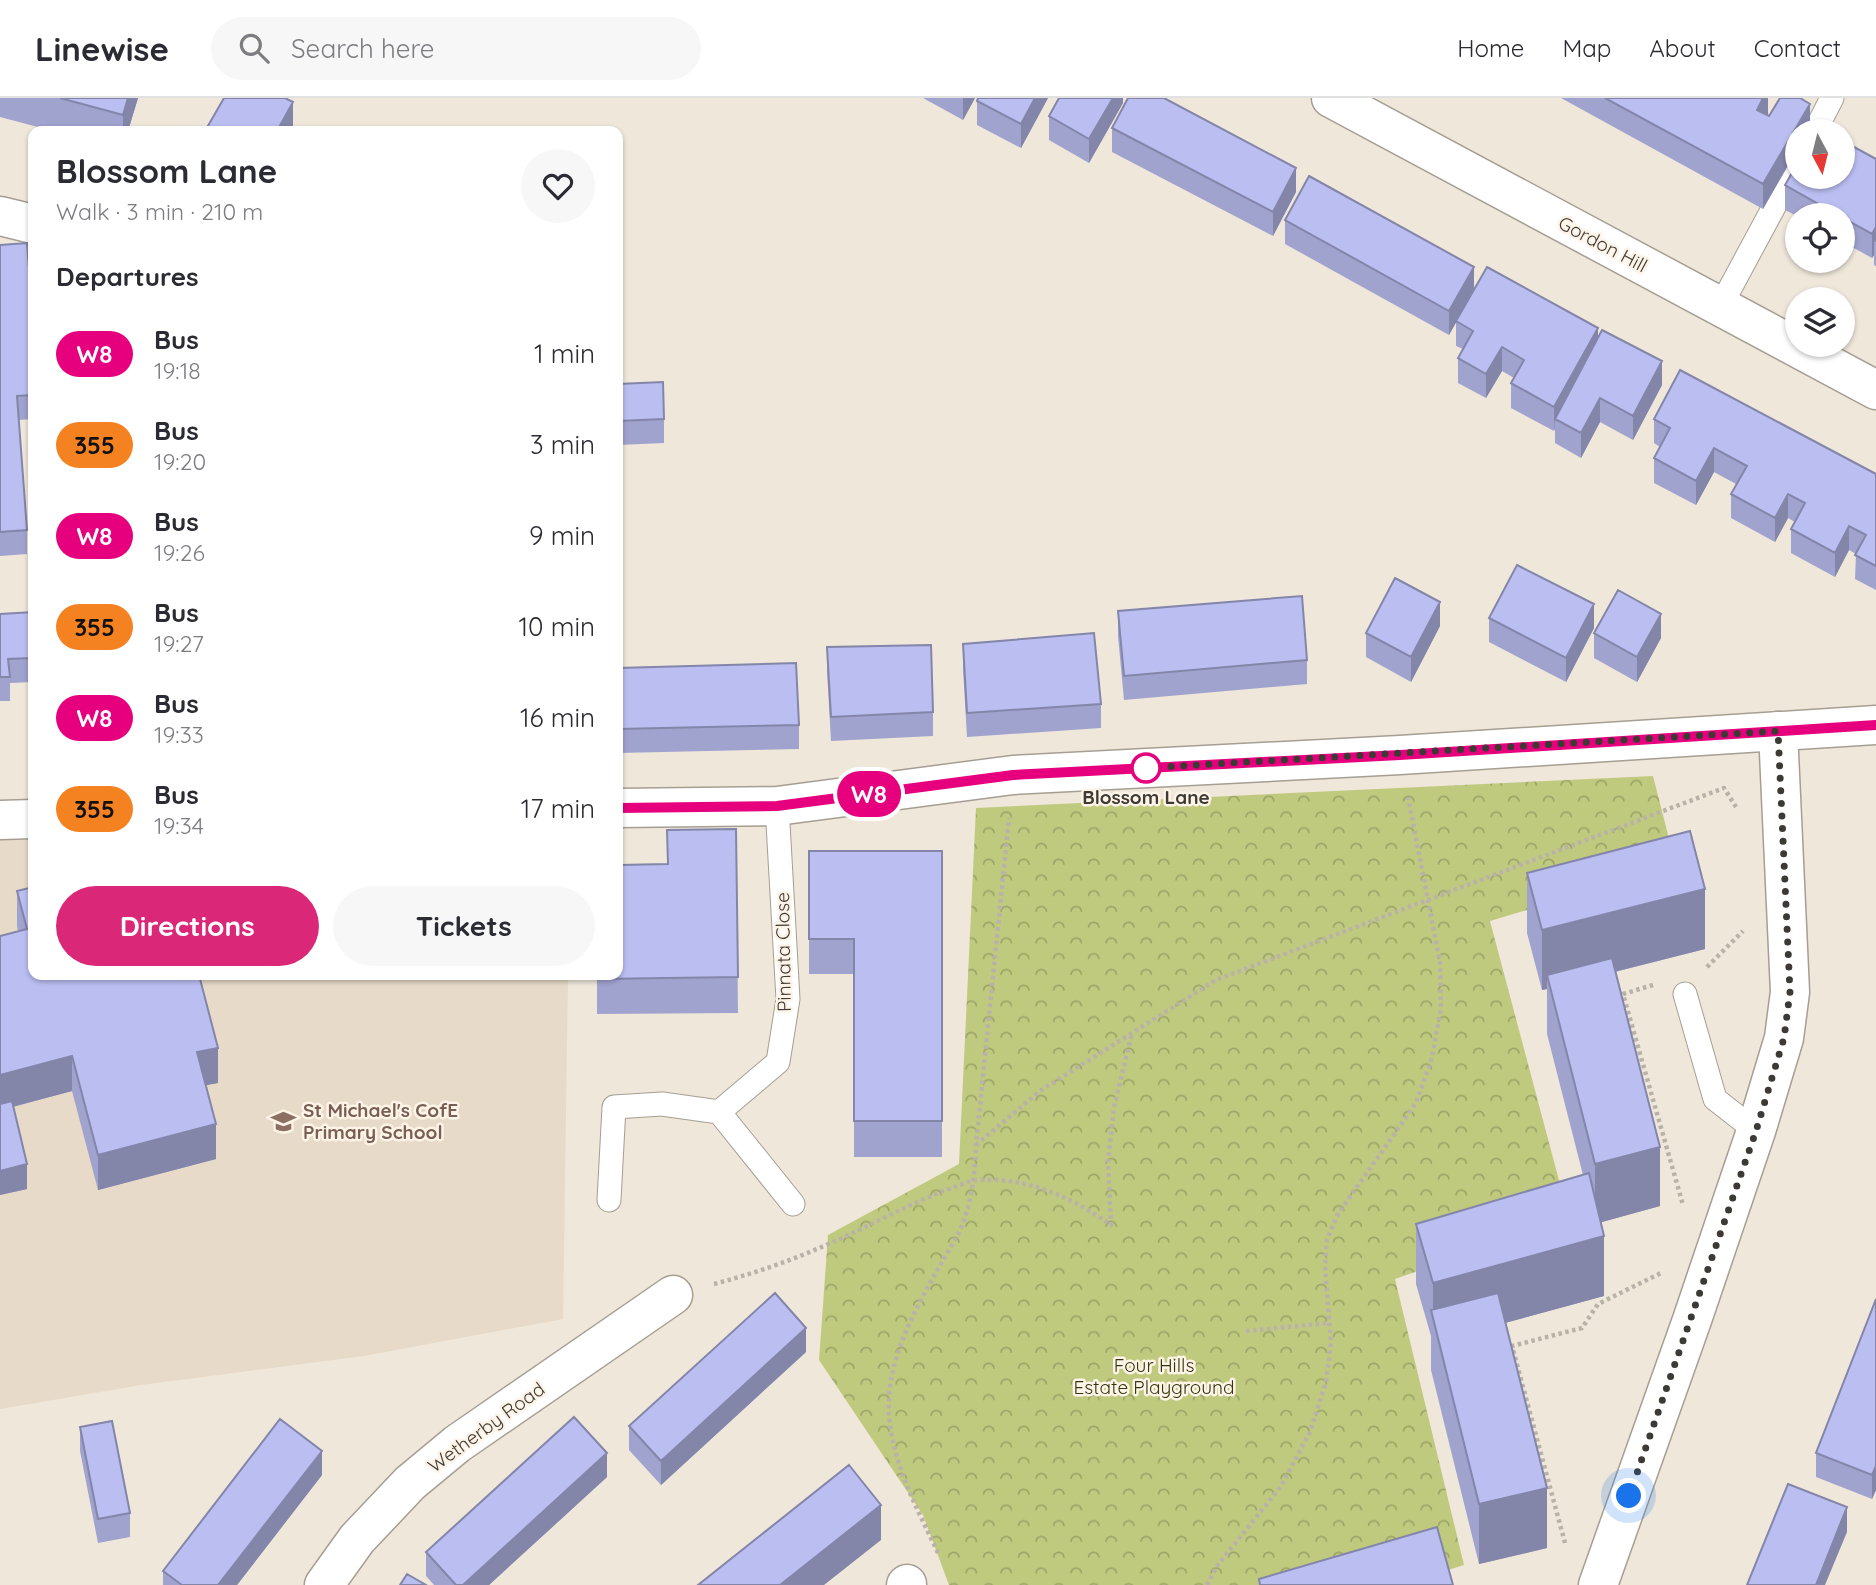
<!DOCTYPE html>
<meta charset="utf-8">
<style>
body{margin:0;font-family:Quicksand,sans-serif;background:#f7f7f7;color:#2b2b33;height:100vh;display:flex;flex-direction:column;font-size:26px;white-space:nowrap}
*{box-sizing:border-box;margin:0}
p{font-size:23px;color:#7c7c81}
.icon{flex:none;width:38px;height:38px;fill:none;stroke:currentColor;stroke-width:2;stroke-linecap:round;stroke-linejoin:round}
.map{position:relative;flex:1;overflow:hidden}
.panel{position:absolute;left:28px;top:28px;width:595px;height:854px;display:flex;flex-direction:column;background:#fff;border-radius:14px;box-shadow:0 2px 5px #0004}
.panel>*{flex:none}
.badge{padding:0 14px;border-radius:23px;font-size:24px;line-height:46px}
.needle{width:46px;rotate:173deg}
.fabs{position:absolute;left:1785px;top:21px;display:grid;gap:14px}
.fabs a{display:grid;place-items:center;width:70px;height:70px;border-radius:50%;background:#fff;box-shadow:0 2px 5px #0004;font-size:35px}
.you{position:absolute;width:35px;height:35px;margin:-18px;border:5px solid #fff;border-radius:50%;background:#1a73e8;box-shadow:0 0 0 10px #1a73e833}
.map>.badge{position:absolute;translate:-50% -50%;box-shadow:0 0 0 4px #fff}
h2{padding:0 28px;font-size:26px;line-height:63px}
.round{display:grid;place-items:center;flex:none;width:74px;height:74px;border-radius:37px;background:#f7f7f7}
.overview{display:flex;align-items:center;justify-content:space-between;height:119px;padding:0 28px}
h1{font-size:33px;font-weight:700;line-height:52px}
.cta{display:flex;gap:14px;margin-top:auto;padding:14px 28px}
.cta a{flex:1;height:80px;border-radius:42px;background:#db2777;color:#fff;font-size:28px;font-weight:700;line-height:80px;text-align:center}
.cta a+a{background:#f7f7f7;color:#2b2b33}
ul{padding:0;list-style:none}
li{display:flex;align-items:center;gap:21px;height:91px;padding:0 28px}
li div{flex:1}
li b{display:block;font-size:26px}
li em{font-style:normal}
li .badge{min-width:77px;font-weight:700;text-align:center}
header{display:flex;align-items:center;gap:42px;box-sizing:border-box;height:98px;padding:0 35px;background:#fff;border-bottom:2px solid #e1e1e2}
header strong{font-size:33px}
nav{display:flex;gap:38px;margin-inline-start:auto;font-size:24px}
.search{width:490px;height:63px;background:#f7f7f7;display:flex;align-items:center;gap:18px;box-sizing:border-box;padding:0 24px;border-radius:38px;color:#7c7c81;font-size:26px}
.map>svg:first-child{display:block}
.built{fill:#e7dac8}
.park{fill:url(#park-crowns)}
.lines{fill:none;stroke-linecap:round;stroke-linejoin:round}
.lane-casing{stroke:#a69e92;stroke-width:25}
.street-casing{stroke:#a69e92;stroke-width:41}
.secondary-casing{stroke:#a69e92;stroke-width:41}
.path{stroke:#b9b2a8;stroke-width:4.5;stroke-dasharray:3.5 3.5;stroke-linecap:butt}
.lane{stroke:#fff;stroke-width:23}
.street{stroke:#fff;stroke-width:38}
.secondary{stroke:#fff;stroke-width:38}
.wall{fill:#a1a3cf}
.shaded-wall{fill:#8385a9}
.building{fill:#bbbef1;stroke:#8385a9;stroke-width:2}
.line-casing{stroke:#fff;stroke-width:16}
.line{stroke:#e6007e;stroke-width:10}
.walk{stroke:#3d3a35;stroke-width:7;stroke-dasharray:0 12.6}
.stop-dot{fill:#fff;stroke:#e6007e;stroke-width:3.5}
.labels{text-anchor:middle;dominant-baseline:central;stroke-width:5;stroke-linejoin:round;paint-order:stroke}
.street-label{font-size:19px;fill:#3d3a35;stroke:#fdf4e7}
.stop-label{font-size:19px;font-weight:bold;fill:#3d3a35;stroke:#fdf4e7}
.education-label{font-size:19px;font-weight:bold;fill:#785e54;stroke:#fdf4e7;text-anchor:start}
.park-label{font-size:19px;fill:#33370f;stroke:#fdf4e7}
</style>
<header>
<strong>Linewise</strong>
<div class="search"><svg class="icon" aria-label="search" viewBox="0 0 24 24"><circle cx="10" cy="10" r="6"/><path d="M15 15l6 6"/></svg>Search here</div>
<nav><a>Home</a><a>Map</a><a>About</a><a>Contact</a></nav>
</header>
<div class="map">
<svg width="1876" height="1487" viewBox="0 0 1876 1487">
<defs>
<pattern id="park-crowns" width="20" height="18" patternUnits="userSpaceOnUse" patternTransform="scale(1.75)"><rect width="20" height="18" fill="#c0ca7e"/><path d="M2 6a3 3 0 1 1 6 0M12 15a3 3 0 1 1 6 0" fill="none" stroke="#9da568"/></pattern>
</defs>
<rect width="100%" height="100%" fill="#efe7da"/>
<path class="built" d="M0,737h33v140h535l-5,344 -199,37 -223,29 -141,24z"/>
<path class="park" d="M1653,678l23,90 -186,55 79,297 -174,61 69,286 -63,20h-452l-26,-70 -104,-155 9,-125 131,-71 17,-356z"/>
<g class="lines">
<defs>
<path id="lane" d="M1815,33l17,-33
M1720,209l77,-143
M1685,896l30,105 41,32
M719,1014l74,92
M609,1102l5,-93 48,-3 57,8 59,-50 10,-63 -11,-193"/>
<path id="street" d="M0,118l33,8
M324,1487l33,-46 53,-56 47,-39 216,-149
M906,1487l1,-1
M1598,1487l94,-265 64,-189 28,-93 6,-46 -12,-261"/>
<path id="secondary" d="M1331,0l545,292
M618,710l159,-2 236,-31 387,-20 476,-30
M0,722l33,-1"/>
</defs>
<use href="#lane" class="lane-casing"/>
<use href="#street" class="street-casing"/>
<use href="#secondary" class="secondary-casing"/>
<path class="path" d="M1707,869l36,-36
M1653,887l-30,9 60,211
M976,1047l64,-54 176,-111 508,-192 12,19
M714,1186c42,-11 82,-25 121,-43 39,-17 77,-39 117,-53 8,-3 17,-7 25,-8 51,-3 94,17 134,45l-3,-64 6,-54 18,-74
M1246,1233l83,-8
M1565,1445l-53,-197 70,-18 16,-24 63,-31
M938,1455c-20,-43 -42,-82 -48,-129 -8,-59 25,-114 53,-164 6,-10 13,-21 18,-32 11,-27 14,-55 15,-83l33,-327
M1207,1487l10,-19 64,-80 29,-54 16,-50 5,-39 -6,-76 2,-28 11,-25 78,-111 16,-45 9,-51 -1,-45 -32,-165"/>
<use href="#lane" class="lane"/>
<use href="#street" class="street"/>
<use href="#secondary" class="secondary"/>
</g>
<path class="wall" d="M0,0h138l-10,33h-75l-53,-14z
M923,0h52l-12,22z
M1048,0l-27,50 -44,-23v-24z
M1123,0v5l-34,60 -40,-23v-24z
M1561,0h207l-1,18 43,12 -47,81z
M1112,30l184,64 -23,44 -161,-84z
M1876,61v107l-2,-1v-10l-2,3 -29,-16v-27h-46v1l-12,-6v-25z
M1285,122l313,118 64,47 -29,55 -33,-18 -19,36 -26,-15v-14l-1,2 -43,-23v-25l3,-5 -12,-7 -16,27 -28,-15v-25l5,-9 -7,-3v-24l-7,13 -164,-91z
M0,147l33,73v101l-14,1 8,110v24l-27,2z
M618,286l46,35v24l-46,2z
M1654,321l222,55v116l-21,-11 1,-25 -7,-4 -14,27 -44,-24v-24l4,-7 -7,-4 -13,24 -44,-24v-24l5,-10 -22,-12 -18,33 -42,-22v-25l6,-11 -6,-4z
M1118,513l189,49v24l-183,16 -6,-64z
M33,514v70l-23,1v18h-10v-87z
M1489,520l105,10 -28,54 -77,-40z
M1440,528l-29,56 -45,-25v-24z
M1594,535l67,5 -24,44 -43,-24z
M963,546l138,60v24l-134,9 -4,-68z
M827,549l106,65v24l-102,5 -4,-70z
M618,570l181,57v24l-181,4z
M736,731l2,184 -141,1v-39l70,-111z
M809,753h133v306h-88v-183h-45z
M1527,775l178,76 -90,23 45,234 -59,16 3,74 -99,27 42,225 -68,16 -48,-194v-34l-15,-52v-60l167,-49 -36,-141v-45l-5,1 -15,-57z
M17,793l201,192 -12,2 10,74 -118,31 -26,-99 -59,16 14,82 -27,6v-259l18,-5 -1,-5z
M1876,1201v191l-4,9 -56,-22v-24z
M806,1254l-145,133 -32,-35v-24z
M80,1329l50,86v24l-32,6 -18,-92z
M322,1377l-85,110h-74v-14z
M607,1379l-118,108h-55l-8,-9v-24z"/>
<path class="shaded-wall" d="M128,0h10l-10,33h-5v-16z
M963,0h12l-12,22z
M1035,0h13l-27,50v-24z
M1113,0h10v5l-34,60v-24z
M1763,0h5v16l-11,20v-24z
M293,4v25l-3,4h-13z
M1810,6v24l-2,3h-11v18l-34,60v-25z
M1296,70v24l-23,44v-24z
M1876,129v15l-2,-1v14l-2,3v-24z
M1474,169v24l-25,44v-24z
M1598,230v24l-43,67 -1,12v-24z
M1502,249v24l-16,27v-24z
M1662,263v24l-29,55v-24z
M1600,300v24l-19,36v-25z
M1714,350v24l-18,33v-24z
M1788,396v24l-13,24v-24z
M1849,428v24l-14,27v-24z
M1440,504v24l-29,56v-25z
M1594,506v24l-28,54v-24z
M1661,516v24l-24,44v-25z
M1705,791v60l-155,39 -3,-13v14l-5,1v-60z
M218,950v35l-21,4v-35z
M72,958v35l-72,19v-35z
M216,1026v35l-118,31v-35z
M1660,1049v59l-65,18v-60z
M27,1066v25l-27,6v-24z
M1604,1138v60l-165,45 -6,-23v-35z
M806,1230v24l-145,133v-24z
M322,1353v24l-85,110h-19z
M607,1355v24l-118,108h-26z
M1876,1368v24l-4,9v-24z
M1547,1390v60l-68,16v-60z
M881,1407v35l-57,45h-44z
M1847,1409v25l-22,53h-9z"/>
<path class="building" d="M60,0h68l-5,17z
M224,0h61l8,4 -16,29h-72z
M978,0h57l-14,26 -44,-23z
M1059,0h54l-24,41 -40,-23z
M1128,0h36l132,70 -23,44 -161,-84z
M1605,0h158l-6,12 12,6 11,-18h20l10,6 -47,80z
M1818,29l8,4h-11z
M1843,43l33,18v68l-4,7 -29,-16v-3h-5l-53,-30 12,-21v13h46z
M1309,78l165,91 -25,44 -164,-91z
M27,145l6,75v77l-16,1 10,134 -27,2v-287z
M1487,169l111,61 -44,79 -43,-24 13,-23 -22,-13 -16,27 -28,-16 15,-27 -17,-10z
M1602,232l60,31 -29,55 -33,-18 -19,35 -26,-14z
M1680,272l196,104v92l-21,-11 11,-20 -17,-9 -14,27 -44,-24 14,-26 -17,-9 -13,24 -44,-24 16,-28 -33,-18 -18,33 -42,-23 16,-30 -16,-9z
M663,284l1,37 -46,2v-37z
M1517,467l77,39 -28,54 -77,-40z
M1395,480l45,24 -29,55 -45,-24z
M1618,492l43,24 -24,43 -43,-24z
M1302,498l5,64 -183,16 -6,-65z
M33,514v46l-25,1 2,18h-10v-63z
M1094,535l7,71 -134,9 -4,-69z
M931,547l2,67 -102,5 -4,-70z
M796,565l3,62 -181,4v-61z
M736,731l2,148 -141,2v-4h21v-110l50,-1 -1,-34z
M1690,733l15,58 -163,41 -15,-57z
M809,753h133v270h-88v-182h-45z
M33,789v88h166l19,73 -21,4 19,72 -118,31 -26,-99 -72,19v-139l27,-7 -10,-38z
M1612,860l48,189 -65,17 -48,-189z
M12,1003l15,63 -27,7v-67z
M1589,1075l15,63 -171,47 -17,-59z
M775,1195l31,35 -145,133 -32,-35z
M1498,1195l49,195 -68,16 -48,-194z
M1876,1201v167l-4,9 -56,-22z
M574,1319l33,36 -144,132h-7l-30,-33z
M280,1321l42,32 -104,134h-36l-19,-14z
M112,1323l18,92 -32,6 -18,-92z
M849,1367l32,40 -101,80h-82z
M1788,1386l59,23 -31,78h-69z
M1437,1429l16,58h-193l-1,-6z
M407,1476l19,11h-26z"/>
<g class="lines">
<defs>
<path id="line" d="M618,710l159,-2 236,-31 387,-20 476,-30"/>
</defs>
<use href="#line" class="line-casing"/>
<use href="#line" class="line"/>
<path class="walk" d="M1146,670l632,-37 12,261 -6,46 -28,93 -127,365"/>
</g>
<defs>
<symbol id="school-bare" viewBox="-9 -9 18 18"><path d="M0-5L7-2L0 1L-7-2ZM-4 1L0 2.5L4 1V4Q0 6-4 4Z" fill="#8d6e63" stroke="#fdf4e7" stroke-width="2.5" paint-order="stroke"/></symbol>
</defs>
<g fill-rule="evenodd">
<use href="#school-bare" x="266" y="1006" width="35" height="35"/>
</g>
<circle class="stop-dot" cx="1146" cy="670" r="14"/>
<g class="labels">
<g class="street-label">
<text transform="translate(1603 146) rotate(28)">Gordon Hill</text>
<text transform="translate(783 854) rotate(-91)">Pinnata Close</text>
<text transform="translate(486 1329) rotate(-36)">Wetherby Road</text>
</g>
<g class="stop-label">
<text x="1146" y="699">Blossom Lane</text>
</g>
<g class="education-label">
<text x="303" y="1012">St Michael's CofE<tspan x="303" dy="22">Primary School</tspan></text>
</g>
<g class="park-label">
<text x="1154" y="1267">Four Hills<tspan x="1154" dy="22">Estate Playground</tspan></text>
</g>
</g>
</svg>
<div class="fabs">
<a><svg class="needle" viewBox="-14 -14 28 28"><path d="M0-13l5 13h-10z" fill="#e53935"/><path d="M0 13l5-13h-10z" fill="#7c7c81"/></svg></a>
<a><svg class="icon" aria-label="locate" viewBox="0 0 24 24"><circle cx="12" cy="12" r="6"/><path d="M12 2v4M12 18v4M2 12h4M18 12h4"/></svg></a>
<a><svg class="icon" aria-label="layers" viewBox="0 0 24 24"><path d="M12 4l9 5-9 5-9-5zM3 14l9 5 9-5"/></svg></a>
</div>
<div class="you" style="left:1629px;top:1398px"></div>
<b class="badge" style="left:869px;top:696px;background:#e6007e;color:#fff">W8</b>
<section class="panel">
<div class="overview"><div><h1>Blossom Lane</h1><p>Walk · 3 min · 210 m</p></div><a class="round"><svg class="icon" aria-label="heart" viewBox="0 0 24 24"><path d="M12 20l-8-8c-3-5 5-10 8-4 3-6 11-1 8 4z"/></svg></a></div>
<h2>Departures</h2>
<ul>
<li><span class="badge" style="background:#e6007e;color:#fff">W8</span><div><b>Bus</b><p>19:18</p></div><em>1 min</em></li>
<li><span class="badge" style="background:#f58220;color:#111">355</span><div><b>Bus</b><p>19:20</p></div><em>3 min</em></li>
<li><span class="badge" style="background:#e6007e;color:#fff">W8</span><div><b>Bus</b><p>19:26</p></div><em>9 min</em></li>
<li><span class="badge" style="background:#f58220;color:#111">355</span><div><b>Bus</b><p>19:27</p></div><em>10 min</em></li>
<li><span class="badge" style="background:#e6007e;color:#fff">W8</span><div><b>Bus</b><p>19:33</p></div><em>16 min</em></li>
<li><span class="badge" style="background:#f58220;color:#111">355</span><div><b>Bus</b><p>19:34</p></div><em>17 min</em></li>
</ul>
<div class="cta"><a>Directions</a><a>Tickets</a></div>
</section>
</div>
